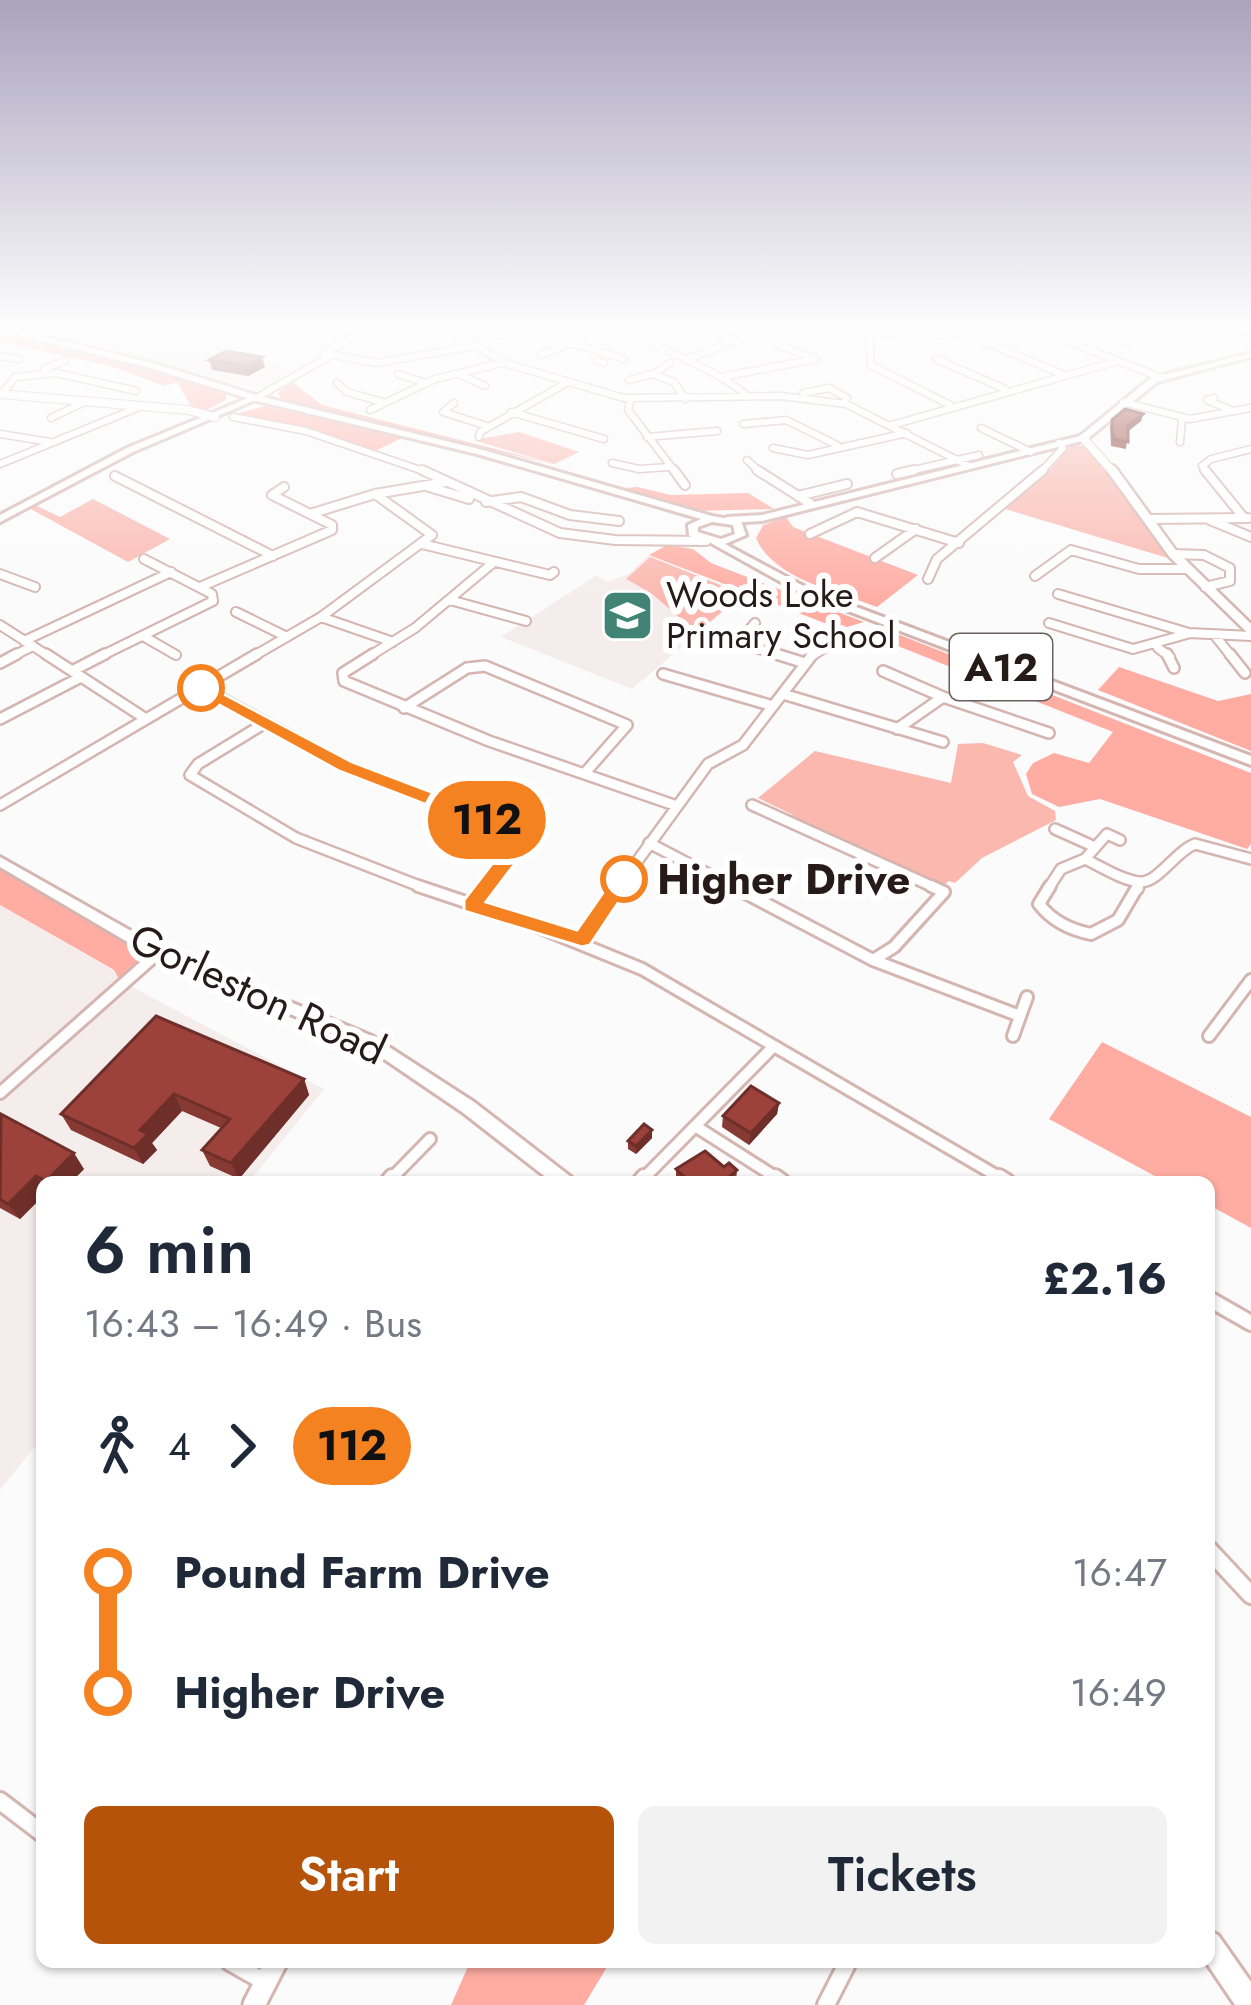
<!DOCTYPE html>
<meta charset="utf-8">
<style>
body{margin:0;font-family:Jost,sans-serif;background:#f2f2f3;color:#1f2937;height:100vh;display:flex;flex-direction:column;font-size:45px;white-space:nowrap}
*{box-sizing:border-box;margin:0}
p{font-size:39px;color:#747a83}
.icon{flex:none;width:66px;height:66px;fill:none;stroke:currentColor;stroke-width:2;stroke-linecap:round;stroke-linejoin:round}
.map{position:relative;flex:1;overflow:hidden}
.details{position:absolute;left:36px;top:1176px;width:1179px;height:792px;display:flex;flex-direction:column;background:#fff;border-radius:18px;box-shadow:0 3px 9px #0004}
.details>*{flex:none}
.badge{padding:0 24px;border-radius:39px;font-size:42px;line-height:78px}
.map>.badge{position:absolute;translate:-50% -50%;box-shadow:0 0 0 6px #fff}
.legs{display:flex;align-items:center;gap:18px;height:132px;padding:0 48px;font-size:39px}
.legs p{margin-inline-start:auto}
.summary{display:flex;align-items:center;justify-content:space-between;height:204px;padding:0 48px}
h1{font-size:66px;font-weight:600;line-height:90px}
.primary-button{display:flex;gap:24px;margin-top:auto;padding:24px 48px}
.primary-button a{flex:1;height:138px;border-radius:18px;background:#b45309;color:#fff;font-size:48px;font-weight:600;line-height:138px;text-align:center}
.primary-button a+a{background:#f2f2f3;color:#1f2937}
ul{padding:0 48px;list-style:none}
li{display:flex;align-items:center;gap:42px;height:120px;font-size:45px}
li i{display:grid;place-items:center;width:18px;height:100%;margin:0 15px;background:currentColor}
li i::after{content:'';width:30px;height:30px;margin:-15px;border:9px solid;border-radius:50%;background:#fff}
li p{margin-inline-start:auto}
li:first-child i{background:linear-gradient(#0000 50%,currentColor 0)}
li:last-child i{background:linear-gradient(currentColor 50%,#0000 0)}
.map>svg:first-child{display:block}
.built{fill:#f5edec}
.green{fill:#fab8af}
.forest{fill:#ffada3}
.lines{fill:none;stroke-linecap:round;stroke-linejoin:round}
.minor-far5-casing{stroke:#d4b5b0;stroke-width:9}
.minor-far4-casing{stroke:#d4b5b0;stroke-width:12}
.minor-far3-casing{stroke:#d4b5b0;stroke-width:14}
.minor-far2-casing{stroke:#d4b5b0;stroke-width:16}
.minor-far1-casing{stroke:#d4b5b0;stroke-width:20}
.minor-casing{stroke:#d4b5b0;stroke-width:22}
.tertiary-far2-casing{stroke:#d4b5b0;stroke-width:10}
.tertiary-far1-casing{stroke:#d4b5b0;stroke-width:14}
.tertiary-casing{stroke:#d4b5b0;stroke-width:27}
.secondary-casing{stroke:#d4b5b0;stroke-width:6}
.trunk-casing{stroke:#d4b5b0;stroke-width:6}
.minor-far5{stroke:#fff;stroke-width:6}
.minor-far4{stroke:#fff;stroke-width:8}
.minor-far3{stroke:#fff;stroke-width:9}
.minor-far2{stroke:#fff;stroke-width:10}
.minor-far1{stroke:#fff;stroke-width:14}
.minor{stroke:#fff;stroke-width:16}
.tertiary-far2{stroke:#fff;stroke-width:8}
.tertiary-far1{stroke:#fff;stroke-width:9}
.tertiary{stroke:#fff;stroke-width:21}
.secondary{fill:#fff;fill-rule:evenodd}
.trunk{fill:#fff;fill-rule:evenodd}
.wall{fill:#873933}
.shaded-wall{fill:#6e2e29}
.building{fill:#9d423b;stroke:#6e2e29;stroke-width:3}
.line-1{fill:#f58220;stroke:#fff;stroke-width:3}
.stop-1-dot{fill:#fff;stroke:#f58220;stroke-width:6}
.labels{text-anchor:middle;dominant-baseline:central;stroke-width:12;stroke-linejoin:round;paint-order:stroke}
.far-poi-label{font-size:36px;fill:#271b1a;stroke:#fff;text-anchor:start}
.shield{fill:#fff;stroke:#685f5f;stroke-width:3}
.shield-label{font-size:39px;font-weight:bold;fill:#271b1a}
.stop-label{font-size:42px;font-weight:bold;fill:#271b1a;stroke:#fff;text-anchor:start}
.street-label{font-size:42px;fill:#271b1a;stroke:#fff}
</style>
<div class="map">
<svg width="1251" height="2005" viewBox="0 0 1251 2005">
<rect width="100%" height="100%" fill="#fbfbfb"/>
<path class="built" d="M31,325h257l-76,39 37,-9 45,16 -27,16 -36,-3z
M649,555l95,39 -112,95 -131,-52 96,-62 11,7 20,-8z
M0,905l114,66 7,10 203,108 -75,93h-207v256l-42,52z"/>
<path class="green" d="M519,432l60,20 -25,12 -81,-24z
M1071,445l16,1 84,113 -169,-51 44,-34z
M93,499l77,40 -42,23 -101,-55 6,-3 27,13z
M650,557l93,37 -50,42 -6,-2 2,-8 -38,-33 -25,-14z
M983,743l39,12 -9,7 15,34 27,15 1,9 -74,38 -27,25 -6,-2 -6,5 -49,-16 -104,-50 3,-5 -35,-17 57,-47 136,32 7,-39z"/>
<path class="forest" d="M0,333l147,36 79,25v6l-20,10 -13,-1 -16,-27 -13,4 -50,-19 -114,-25z
M292,382l30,23 232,59 -202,-45 -71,-21 -3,-5z
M264,406l136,31v2l-25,12 -60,-19 -82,-17z
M637,487l34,8 77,-2 26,16 -78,2 -73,-23z
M786,517l7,10 125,48 -41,32c-39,-15 -104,-28 -121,-69l7,-13z
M667,545l26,4 18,14 153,59 -24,7 -191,-74z
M877,626l374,147v71l-4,5 -147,-50 -41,8 -27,-13 -6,-20 7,-11 21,-10 35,10 24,-31 -225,-90 -35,-6z
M1119,667l99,34 33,-7v57l-153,-61z
M0,868l144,80 1,8 -25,25 -6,-11 -114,-65z
M1102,1042l149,75v111l-42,-23v-23h-43l-117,-63z
M470,1962h140l-26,43h-133z"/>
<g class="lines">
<defs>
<path id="minor-far5" d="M397,325h53
M450,325l11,13 47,26 116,34 157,-2 65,8 123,62
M625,325c37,29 84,39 120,69
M702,325l33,16
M791,325l144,11 68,-11
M1026,325l136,53
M1083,325l46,18
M869,334l2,31 79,40
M1163,334l40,-9
M969,335l93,39
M457,337l85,-3 82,25
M324,353l53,10 92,-16
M324,353l54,-28
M541,355l36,-14
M0,356l19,3
M687,359l91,-34
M936,359l69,30
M598,361l6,2
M44,369l21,-8
M398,374l25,8
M653,374l21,8 11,17
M461,375l24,11
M726,376l90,-17 -40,-15
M629,380l24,-6 17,-11
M337,383l10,9 35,10
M803,393l26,-5 18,10 -2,4
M2,394l13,-17 42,-4 79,18
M256,398l74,-42
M1214,398l-7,2 24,10
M631,399l-3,11 48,63
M1123,402l67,17 61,-11
M454,403l-11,9 44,14
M370,410l65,-31 72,-17
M511,412l93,27
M233,417l73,14 123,42
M51,418l31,-15
M743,424l43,-4 51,25
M892,425l226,-64
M981,428l50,24
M0,434l50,8
M479,437l1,-5 88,-50
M647,437l70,-6
M1180,442l2,-23
M773,448l35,7 99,-22
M747,460l14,13
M612,463l27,6 30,-2
M0,464l137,-56
M901,473l78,-18
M1040,473l23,-25 -4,-5
M1208,473l-6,-7 9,-7 40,-10"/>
<path id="minor-far4" d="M422,470l138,63 55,7 91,1
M674,470l11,15
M757,470l54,34
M1205,470l39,48
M897,474l17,-4
M115,476l158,80
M429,487l40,12
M798,496l49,-12
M486,502l35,-5 49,18 49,6
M310,514l65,-20 71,-12
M1149,519l99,-1
M1210,520l41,17
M810,534l47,-22 102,31
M422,544l128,31 4,-3
M1173,554l31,1 26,13v13l-25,6
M875,558l41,-29
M0,574l35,13
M1035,576l36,-26 68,19h49
M928,579l9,-20 106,-89
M200,587l132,-57v-5l-60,-30 12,-8
M1058,594l131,39 62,3
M450,600l76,21
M236,612l51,25
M321,617l72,25
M755,623l-12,14 2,8 41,12
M1049,623l84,26 54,-15
M0,625l50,32
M143,636l33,19
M1216,637l16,20
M24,641l147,-69
M1158,648l12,9
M11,657l22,-11
M99,657l114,-56 -1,-7 -68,-35
M252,657l69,-40 111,-82 -57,-41
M368,657l47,-29 79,-66
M810,657l32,-20"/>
<path id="minor-far3" d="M46,654l100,65
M373,654l-30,19 1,8 145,60 185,64
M776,654l29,9
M1167,654l7,14
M1230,654l15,19
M0,663l17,-9
M72,671l33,-17
M883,671l60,26
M663,674l110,32
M200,687l146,79 176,68 1,6 -39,49
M783,694l160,48
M404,708l63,-40 18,-2 142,59 -43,49
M0,719l81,-42
M265,723l-67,41 -8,11 106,63 131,51
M897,729l46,-32 106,36
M0,805l257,-151
M752,805l186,84
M1055,829l40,18
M1120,840l-13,-6 -22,25c15,7 38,22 55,23 18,1 36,-31 55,-38l56,15
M649,843l88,46
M617,889l91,-125 35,-19 70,-91
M1048,889l13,-20 24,-10
M1138,889l1,-7"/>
<path id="minor-far2" d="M418,886l111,37 113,46 362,211
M732,886l141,74 147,56
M1050,886l-11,18c13,17 32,26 52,30l27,-14 20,-34
M471,906l16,-20
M582,940l37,-54
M873,960l21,-13 50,-55 -13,-6
M1013,1036l14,-39
M1209,1036l42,-56
M0,1093l158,-140
M695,1126l85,54
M390,1180l40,-41
M642,1180l130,-132"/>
<path id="minor-far1" d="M775,1177l7,5
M999,1177l8,5
M388,1182l4,-5
M640,1182l4,-5
M1209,1299l42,24"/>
<path id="minor" d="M1209,1550l42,45
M0,1801l42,32
M230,1962l35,20
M826,2005l22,-43"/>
<path id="tertiary-far2" d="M1232,325l19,7
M0,394l188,16 27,7
M1083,438l31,35"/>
<path id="tertiary-far1" d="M1112,470l61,84 78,76"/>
<path id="tertiary" d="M254,2005l22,-43"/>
<path id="secondary" d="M1251,353v4l-94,25 -71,58 -324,81 -35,2 -5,-3 5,-3 35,-2 318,-79 71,-58z
M253,396l7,2 -127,54 -133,70v-7l127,-67z
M0,857l163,92 209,87 102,66 97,75 3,5h-22l-90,-70 -100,-68 -209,-87 -153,-90z
M1209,1931l9,4 33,47v23h-16l-29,-43h3z"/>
<path id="trunk" d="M0,326l156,38 103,32 224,54 229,66 29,5 5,14 -21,9 84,45 442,167v9l-450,-172 -92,-51 -20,-6 -1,-11 13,-6 -224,-65 -224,-54 -103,-32 -150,-38zM712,522l21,3 2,9 -14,5 -23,-7v-5z"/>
</defs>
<use href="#minor-far5" class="minor-far5-casing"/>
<use href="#minor-far4" class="minor-far4-casing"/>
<use href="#minor-far3" class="minor-far3-casing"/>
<use href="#minor-far2" class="minor-far2-casing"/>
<use href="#minor-far1" class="minor-far1-casing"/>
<use href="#minor" class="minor-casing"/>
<use href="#tertiary-far2" class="tertiary-far2-casing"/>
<use href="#tertiary-far1" class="tertiary-far1-casing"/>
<use href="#tertiary" class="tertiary-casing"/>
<use href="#secondary" class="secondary-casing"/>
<use href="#trunk" class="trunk-casing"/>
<use href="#minor-far5" class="minor-far5"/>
<use href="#minor-far4" class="minor-far4"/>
<use href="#minor-far3" class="minor-far3"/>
<use href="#minor-far2" class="minor-far2"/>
<use href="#minor-far1" class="minor-far1"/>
<use href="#minor" class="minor"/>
<use href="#tertiary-far2" class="tertiary-far2"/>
<use href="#tertiary-far1" class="tertiary-far1"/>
<use href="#tertiary" class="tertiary"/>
<use href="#secondary" class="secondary"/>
<use href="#trunk" class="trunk"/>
</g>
<path class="wall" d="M262,357l3,10 -17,9 -36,-6 -3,-10z
M1143,414l-2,7 -13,10 -2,18 -15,-3 -1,-20 2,-6z
M156,1016l148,63 5,16 -70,84 -29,-13 -8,-16 19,-22 -39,-17 -30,32 5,7 -14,14 -72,-34 -10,-16z
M779,1103l-2,11 -28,31 -27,-18 1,-11z
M0,1115l84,54 -13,13h-29v15l-22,22 -20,-11z
M652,1130v8l-16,16 -8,-5v-8z
M724,1167l13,3 -1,12 -60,-1v-12z"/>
<path class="shaded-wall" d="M262,357l3,10 -17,9 -2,-10z
M1143,414l-2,7 -15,12 2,-7z
M304,1079l5,16 -70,84 -8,-16z
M174,1094l8,17 -30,32 5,7 -14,14 -9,-16 6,-18z
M779,1103l-2,11 -28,31 2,-12z
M652,1130v8l-16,16v-8z
M74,1153l10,16 -13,13h-25z
M36,1176l6,8v13l-22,22 -12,-15z"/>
<path class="building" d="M226,351l36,6 -16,9 -37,-6z
M1125,409l18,5 -15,12v16l-15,-3 -1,-19z
M156,1016l148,63 -73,84 -29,-13 28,-31 -56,-25 -34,36 8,4 -14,14 -73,-34z
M751,1086l28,17 -28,30 -28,-17z
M1,1114l73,39 -28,28 -10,-5 -28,28 -8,-5z
M644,1124l8,6 -16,16 -8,-5z
M705,1151l19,16 5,-4 8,7 -9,8 4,4h-42l-14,-13z"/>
<linearGradient id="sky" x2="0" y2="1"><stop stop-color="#a9a3be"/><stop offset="0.54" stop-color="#fdfdfd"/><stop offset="1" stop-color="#fdfdfd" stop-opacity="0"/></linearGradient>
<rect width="1251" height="606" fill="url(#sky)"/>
<path class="line-1" d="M201,682l151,80 177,67 4,11 -47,62 91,28 39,-56 8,-2 10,7 -44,66 -8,2 -118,-36v-11l48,-62 -173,-67 -145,-80v-7z"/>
<defs>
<symbol id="school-square" viewBox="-11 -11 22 22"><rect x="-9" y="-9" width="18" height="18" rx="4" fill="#418475" stroke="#fff"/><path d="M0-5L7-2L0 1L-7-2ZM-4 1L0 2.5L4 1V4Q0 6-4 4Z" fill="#fff"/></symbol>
</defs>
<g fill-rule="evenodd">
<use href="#school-square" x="598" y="586" width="59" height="59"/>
</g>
<g class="stop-1-dot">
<circle cx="201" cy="688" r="21"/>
<circle cx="624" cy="879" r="21"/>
</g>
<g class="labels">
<g class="far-poi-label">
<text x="666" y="594">Woods Loke<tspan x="666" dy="41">Primary School</tspan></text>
</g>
<rect class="shield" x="950" y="634" width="102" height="66" rx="9"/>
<g class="shield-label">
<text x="1001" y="667">A12</text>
</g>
<g class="stop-label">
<text x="657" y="879">Higher Drive</text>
</g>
<g class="street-label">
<text transform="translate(258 994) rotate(25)">Gorleston Road</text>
</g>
</g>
</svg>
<b class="badge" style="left:487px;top:820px;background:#f58220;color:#111">112</b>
<section class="details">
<div class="summary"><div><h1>6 min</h1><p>16:43 – 16:49 · Bus</p></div><b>£2.16</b></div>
<div class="legs"><svg class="icon" aria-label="walk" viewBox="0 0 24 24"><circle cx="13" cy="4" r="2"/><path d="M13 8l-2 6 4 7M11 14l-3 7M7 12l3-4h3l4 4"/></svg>4<svg class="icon" aria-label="forward" viewBox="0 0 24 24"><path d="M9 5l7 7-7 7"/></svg><b class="badge" style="background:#f58220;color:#111">112</b></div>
<ul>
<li><i style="color:#f58220"></i><b>Pound Farm Drive</b><p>16:47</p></li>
<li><i style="color:#f58220"></i><b>Higher Drive</b><p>16:49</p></li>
</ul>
<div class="primary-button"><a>Start</a><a>Tickets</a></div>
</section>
</div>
